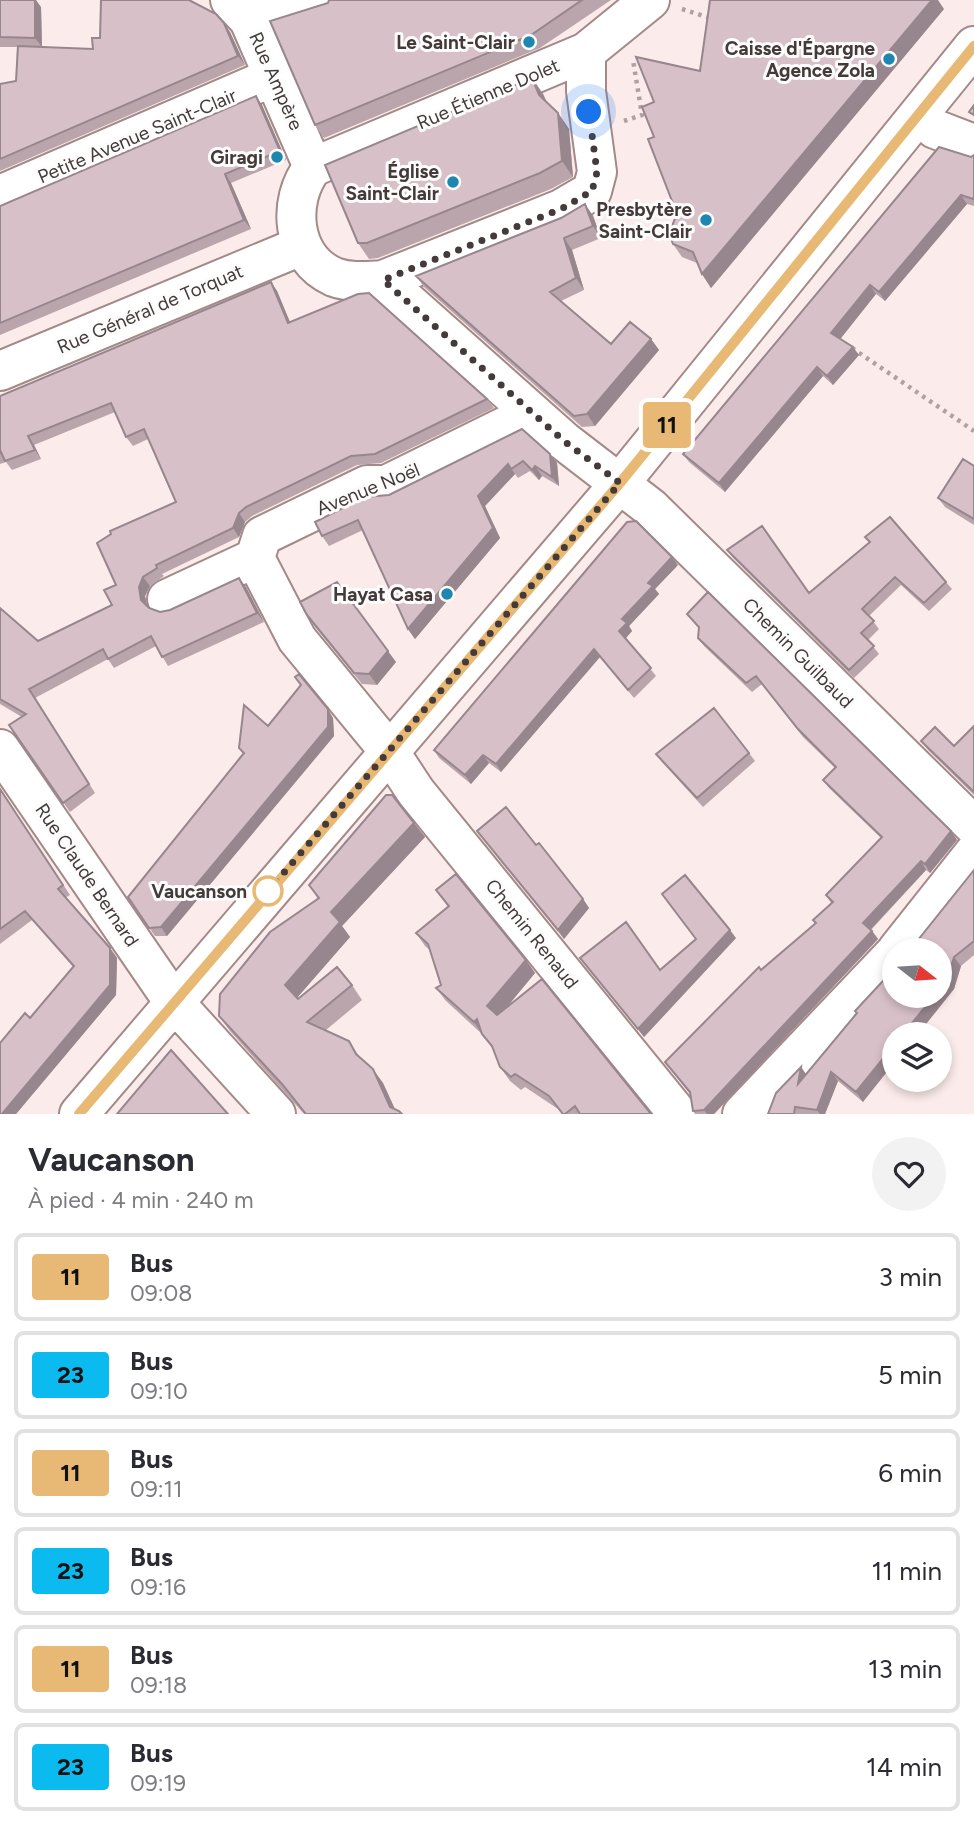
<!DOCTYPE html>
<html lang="fr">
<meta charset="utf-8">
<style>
body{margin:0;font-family:Figtree,sans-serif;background:#f2f2f3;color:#2b2b33;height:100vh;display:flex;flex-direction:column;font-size:26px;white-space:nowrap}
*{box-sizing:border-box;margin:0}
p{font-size:23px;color:#7c7c81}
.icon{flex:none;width:38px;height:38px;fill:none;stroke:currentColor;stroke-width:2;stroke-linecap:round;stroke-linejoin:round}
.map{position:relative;height:1114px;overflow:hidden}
.panel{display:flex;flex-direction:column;background:#fff;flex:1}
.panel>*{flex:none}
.badge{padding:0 14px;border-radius:5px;font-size:24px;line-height:46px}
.needle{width:46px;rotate:107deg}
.controls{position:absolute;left:882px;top:938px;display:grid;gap:14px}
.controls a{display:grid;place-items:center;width:70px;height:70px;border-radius:50%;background:#fff;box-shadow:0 4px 10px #0003;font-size:35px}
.you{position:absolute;width:35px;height:35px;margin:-18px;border:5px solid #fff;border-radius:50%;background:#1a73e8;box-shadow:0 0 0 10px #1a73e833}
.map>.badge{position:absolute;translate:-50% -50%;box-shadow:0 0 0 4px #fff}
.round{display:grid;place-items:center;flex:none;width:74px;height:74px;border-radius:37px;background:#f2f2f3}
.summary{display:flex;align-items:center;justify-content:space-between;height:119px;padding:0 28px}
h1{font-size:33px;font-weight:700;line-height:52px}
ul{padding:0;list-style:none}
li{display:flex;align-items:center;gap:21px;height:88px;margin:0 14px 10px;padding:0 14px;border:4px solid #e1e1e2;border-radius:10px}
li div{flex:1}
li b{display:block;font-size:26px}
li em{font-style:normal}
li .badge{min-width:77px;font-weight:700;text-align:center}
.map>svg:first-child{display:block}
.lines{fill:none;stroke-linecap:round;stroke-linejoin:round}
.minor-casing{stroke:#a38a89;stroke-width:42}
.path{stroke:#afa1a0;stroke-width:4.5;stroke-dasharray:3.5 5;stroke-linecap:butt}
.minor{stroke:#fff;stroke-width:38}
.wall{fill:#baa5ad}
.shaded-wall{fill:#97868d}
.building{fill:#d8c0c9;stroke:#97868d;stroke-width:2}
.line-casing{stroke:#fff;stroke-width:16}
.line{stroke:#e8b975;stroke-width:10}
.walk{stroke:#453a3a;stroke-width:7;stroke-dasharray:0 12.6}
.poi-dot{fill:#1d87af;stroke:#fcfcfc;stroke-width:2.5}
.stop-dot{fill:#fff;stroke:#e8b975;stroke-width:3.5}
.labels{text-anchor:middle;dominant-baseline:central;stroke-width:6;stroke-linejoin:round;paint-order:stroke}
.poi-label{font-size:19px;font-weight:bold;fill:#453a3a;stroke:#fcfcfc;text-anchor:end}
.street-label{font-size:19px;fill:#453a3a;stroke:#fcfcfc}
.stop-label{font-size:19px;font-weight:bold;fill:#453a3a;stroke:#fcfcfc;text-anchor:end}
</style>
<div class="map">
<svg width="974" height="1114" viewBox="0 0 974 1114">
<rect width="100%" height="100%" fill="#fbebea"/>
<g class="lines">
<defs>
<path id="minor" d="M230,0l19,20 64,147
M249,20l73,-20
M918,115l17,14 39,15
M313,167c-27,34 -22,91 21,110 16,6 32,4 49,3l178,-71 31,-18 5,-19 -11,-81v-39
M313,167l273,-115 64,-52
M0,195l275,-119
M383,280l181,161 87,67 323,318
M0,371l301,-125
M532,413l-146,72h-19l-105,51 -7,22 42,81 92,112 27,41 262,322
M167,599l88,-41
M0,749l173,252 103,113
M897,950l77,-97
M79,1114l541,-631 354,-437
M742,1114l152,-160"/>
</defs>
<use href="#minor" class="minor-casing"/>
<path class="path" d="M682,9l28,9
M624,121l18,-6 -9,-55
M852,348l122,83"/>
<use href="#minor" class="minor"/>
</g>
<path class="wall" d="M0,0l41,7 1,40 51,2 7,-11 130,-6 15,33 -245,106v-87l16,-3 1,-34h-17z
M329,0h282l-71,48 -216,90 -9,-13 13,-122z
M944,9l-233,279 -9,-14 -5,-11 -15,-6 -9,-13 4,-30 -23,-77v-35l46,-31z
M532,78l11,16 4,8 11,11 11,16 4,48 -22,12 -173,69 -9,1 -11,-16z
M262,105l24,55 -55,23 20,46 -251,106v-129z
M974,155v51l-7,-2 -82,97 -9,-7 -36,44 19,17 -26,30 -10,-9 -98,116 -36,-30 -6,-8 288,-297z
M585,204l8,12 8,22 -29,12 12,40 -23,11 50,43 40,-5 8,11 -64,76 -13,1 -158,-140 -8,-11 145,-58z
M271,282l6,9 13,31 197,77 7,9 -113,55 -24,2 -105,51 -7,6 -6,15 -77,37 2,2 -14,10 -5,10 2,10 2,2 11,4 10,-2 76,-23 18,35 -96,44 -12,-20 -42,22 -6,-9 -73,39 60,95 -25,19 -61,-87 13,-8 -22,-13v-96l38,33 74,-36 4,-20 60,-83 -28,-63 -15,7 -7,-9 -11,-25 -81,33 7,14 -29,11 -6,-8 -6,2v-68z
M522,429l35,34 2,23 -17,-10 -3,4 -9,-9 -12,7 -3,-4 -30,32 15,32 -85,101 -7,-10 -45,-99 -34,16 -7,-10 67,-41z
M974,466v59l-29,-18 -7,-9z
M865,537l81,45 6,7 -23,22 -28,-26 -32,31 10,13 -11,11 11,14 -25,24 -121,-120 -6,-8 82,43 60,-51z
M678,565l-23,24 4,5 -30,32 3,5 -6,7 30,38 -22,22 -34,-41 -99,115 -12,-9 -18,21 -32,-26 -5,-8z
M687,614l270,226 -27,33 -4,-3 -55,60 7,9 -164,175h-19l-2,-3 -3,-17 -25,-32 96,-92 54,-46 -2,-4 18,-17 -5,-8 55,-57 -52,-50 -6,-8 12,-12 -32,-31 -41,-53 -10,8 -48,-46 -6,-8 1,-9z
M307,615l89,47 -19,23 -15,-1 -47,-57z
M333,718l1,18 -167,200h-12l-27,-39 115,-143 -4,-6 29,-22z
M974,726v69l-46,-45 -7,-9 33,5z
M749,753l6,8 -52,46 -41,-45 -6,-8z
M0,789l70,106 -5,3 45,50 7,10 -1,37 -100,119h-16l30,-96 43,-51 -41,-47 -32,24z
M414,823l11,14 -83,89 8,11 -53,61 1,1 54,-14 10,15 -36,30 23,11 11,17 23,25 12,26 7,5h-98l-74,-83 -11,-15 99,-117 -9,-14z
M477,831l59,14 47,54 6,9 -25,31z
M974,870v85l-13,11 -7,23 -36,45h-24l-31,68 -25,-21 -13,33h-57l33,-47 5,8 88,-79z
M436,890l90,70 9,13 -29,35 145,106h-89l-4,-5 -33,-22 -4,3 -11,-9 -10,-14 -7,-18 -10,-14 -37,-34 -10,-13 5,-3 -10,-34 -6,-5 -9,-13 32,-26z
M736,938l-92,99 -64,-79 80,12z"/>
<path class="shaded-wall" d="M35,0h1l5,7 1,40 -7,-9z
M932,0h6l6,9 -233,279 -9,-14z
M224,23l6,9 15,33 -7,-9z
M532,78l11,16 7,16 -11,-15z
M256,96l6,9 24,55 -6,-9z
M558,113l11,16 4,48 -11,-16z
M225,174l6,9 20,46 -7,-9z
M961,195l6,9 -82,97 -6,-9z
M585,204l8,12 8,22 -8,-12z
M564,238l8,12 12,40 -8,-12z
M271,282l6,9 17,41 -6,-9z
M870,285l6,9 -38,48 -7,-9z
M651,339l8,11 -64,76 -8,-12z
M853,347l6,8 -26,30 -6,-9z
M817,367l6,9 -98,116 -6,-9z
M28,436l6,9 7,14 -6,-9z
M550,454l7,9 2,23 -7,-9z
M508,464l7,10 -30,32 15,32 -85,101 -7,-10 70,-133z
M535,466l7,10 -3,4 -7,-10z
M239,513l6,9 -6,15 -6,-9z
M672,557l6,8 -23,24 4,5 -30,32 3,5 -7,8 -6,-8 3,-12 26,-36z
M143,577l7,9 -5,10 3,13 -7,-9 -2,-13z
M239,578l7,9 18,35 -7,-9z
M594,649l6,8 -99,115 -5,-8z
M388,651l8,11 -19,23 -8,-11z
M328,709l5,9 1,18 -167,200 -6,-9z
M483,755l6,8 -18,21 -6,-9z
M414,823l11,14 -83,89 8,11 -55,63 -10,-15 46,-73z
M951,831l6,9 -27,33 -5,-9z
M921,861l5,9 -57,61 -6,-8z
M583,899l6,9 -25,31 -6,-9z
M730,930l6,8 -92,99 -6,-8z
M872,931l6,8 -164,175h-7l-3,-4z
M110,948l7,10 -1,37 -100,119h-14z
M954,957l7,9 -7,23 -36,45h-15l31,-38h6v-7z
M526,960l9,13 -38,46 -10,-13z
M477,1019l6,16 -9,-13z
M894,1045v18l-31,39 -7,-10z
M801,1067l7,10 -10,7z
M373,1069l10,14 14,31 -7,-7z
M831,1072l7,9 -13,33h-5l-3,-4z"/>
<path class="building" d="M0,0h35v38l-35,-1z
M101,0h88l27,14 8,9 14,33 -238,103v-75l16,-3 2,-35 75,3 -1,-11h8z
M329,0h253l-51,35 -216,90 -45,-104 58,-18z
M710,0h222l-230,274 -9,-22 -20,-8 -4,-11 8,-19 -29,-75 6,-2 -12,-30 12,-5 -18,-45 64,14z
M532,78l7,17 19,18 4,48 -22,12 -173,70h-9l-33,-78z
M256,96l24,55 -55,23 19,46 -244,103v-117z
M974,105v10l-5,-3z
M939,147l32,10 3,-2v42l-1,2 -12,-4 -82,97 -9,-7 -39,48 22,14 -26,29 -10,-9 -98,116 -36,-29z
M585,204l8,22 -29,12 12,40 -26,14 61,52 19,-22 21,17 -64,75 -13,2 -158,-140 145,-58z
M271,282l17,41 70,-29 11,-1 118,106 -112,55 -24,2 -105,51 -7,6 -6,15 -77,37 1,3 -14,9 -4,10 2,13 8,8 11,4 10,-2 69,-32 18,35 -95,44 -11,-21 -43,23 -5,-10 -74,40 60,95 -26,19 -54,-78 17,-11 -26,-15v-91l38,33 74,-36 -8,-15 12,-5 -19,-42 14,-9 -1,-3 66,-29 -32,-73 -18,8 -15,-34 -83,33 7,14 -30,11 -4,-9 -1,1v-57z
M522,429l28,25 2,23 -17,-11 -3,4 -9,-9 -12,8 -3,-5 -30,32 15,32 -85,101 -50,-109 -36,16 -7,-14 50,-25 24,-2z
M963,459l11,7v53l-36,-21z
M890,517l56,65 -22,21 -29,-26 -33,32 12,12 -13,12 13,13 -25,24 -122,-120 35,-24 47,67 61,-51 -5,-5z
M636,521l36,36 -24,26 5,3 -31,33 5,4 -8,8 32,37 -23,22 -34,-41 -98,115 -13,-9 -18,20 -31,-25 193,-228z
M337,582l51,69 -19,23 -15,-1 -47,-58 -7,-13z
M708,592l243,239 -26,33 -4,-3 -58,62 9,8 -168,179 -11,1 -3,-19 -25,-30 94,-95 2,3 55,-47 -3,-3 20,-18 -7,-7 56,-58 -59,-57 13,-13 -38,-38 -42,-53 -10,7 -48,-45 1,-11 -12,-13z
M299,674l29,35v18l-167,200 -12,1 -21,-31 116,-144 -5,-5 5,-43 24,21 33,-41 -6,-8z
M714,708l35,45 -52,45 -41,-44z
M974,726v66l-53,-51 14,-14 19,19z
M0,789l63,96 -5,4 52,59v37l-108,129h-2v-71l25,-30 5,5 44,-52 -49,-55 -25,18z
M386,795h6l22,28 -83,89 9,10 -55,63 13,14 39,-32 15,18 -45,37 42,19 7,13 17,15 17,38 9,4 3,3h-96l-24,-30 -63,-68 1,-22 50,-62 49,-34 -10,-13z
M506,807l30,38 3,-2 44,56 -25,31 -81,-99z
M974,870v71l-20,16 -7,23 -7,9v-39h-30z
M456,874l70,86 -39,46 10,9 45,-36 109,135h-71l-5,-8 -10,8h-2l-14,-18 -34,-22 -4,3 -11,-10 -8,-21 -10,-12 -5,-15 -3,3 -38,-34 5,-3 -13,-41 -12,-11 33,-27 -13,-16z
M685,875l45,55 -92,99 -58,-71 46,-36 34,48 36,-31 -34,-45z
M894,969v27h40l-31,38h-9v11l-38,47 -25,-20 -14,38 -22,-3 -1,7h-26l8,-21 25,-26 -3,17 59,-71 -2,-2z
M171,1050l57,64h-111z"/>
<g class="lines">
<defs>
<path id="line" d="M79,1114l541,-631 354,-437"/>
</defs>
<use href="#line" class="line-casing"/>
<use href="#line" class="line"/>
<path class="walk" d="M268,891l352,-408 -56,-42 -181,-161 178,-71 31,-18 5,-19 -8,-60"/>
</g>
<g class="poi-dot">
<circle cx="529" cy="42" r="7"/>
<circle cx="889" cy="59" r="7"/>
<circle cx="277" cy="157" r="7"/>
<circle cx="453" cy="182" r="7"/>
<circle cx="706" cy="220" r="7"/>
<circle cx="447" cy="594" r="7"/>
</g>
<circle class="stop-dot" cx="268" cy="891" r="14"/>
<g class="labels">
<g class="poi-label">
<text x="515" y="42">Le Saint-Clair</text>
<text x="875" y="48">Caisse d'Épargne<tspan x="875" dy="22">Agence Zola</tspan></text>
<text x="263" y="157">Giragi</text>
<text x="439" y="171">Église<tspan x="439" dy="22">Saint-Clair</tspan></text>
<text x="692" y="209">Presbytère<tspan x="692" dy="22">Saint-Clair</tspan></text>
<text x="433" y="594">Hayat Casa</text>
</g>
<g class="street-label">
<text transform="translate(276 81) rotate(66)">Rue Ampère</text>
<text transform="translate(488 94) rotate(-23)">Rue Étienne Dolet</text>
<text transform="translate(137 136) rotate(-23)">Petite Avenue Saint-Clair</text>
<text transform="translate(150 309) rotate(-23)">Rue Général de Torquat</text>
<text transform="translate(368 489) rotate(-22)">Avenue Noël</text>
<text transform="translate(798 653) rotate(45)">Chemin Guilbaud</text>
<text transform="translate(87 875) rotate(56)">Rue Claude Bernard</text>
<text transform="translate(532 934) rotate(51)">Chemin Renaud</text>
</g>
<g class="stop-label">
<text x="247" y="891">Vaucanson</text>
</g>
</g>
</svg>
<div class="controls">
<a><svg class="needle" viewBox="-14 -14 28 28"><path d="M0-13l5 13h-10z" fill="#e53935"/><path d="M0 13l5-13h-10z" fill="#7c7c81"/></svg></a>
<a><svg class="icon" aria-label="layers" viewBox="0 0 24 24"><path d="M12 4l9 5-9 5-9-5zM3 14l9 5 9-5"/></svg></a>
</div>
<div class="you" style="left:589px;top:112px"></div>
<b class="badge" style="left:667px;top:425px;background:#e8b975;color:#111">11</b>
</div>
<section class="panel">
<div class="summary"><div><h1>Vaucanson</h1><p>À pied · 4 min · 240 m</p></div><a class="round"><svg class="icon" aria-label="heart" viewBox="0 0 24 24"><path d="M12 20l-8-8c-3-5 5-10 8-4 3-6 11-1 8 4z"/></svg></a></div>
<ul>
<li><span class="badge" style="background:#e8b975;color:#111">11</span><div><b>Bus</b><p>09:08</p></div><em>3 min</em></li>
<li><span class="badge" style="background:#0bbbef;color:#111">23</span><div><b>Bus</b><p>09:10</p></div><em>5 min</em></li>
<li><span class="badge" style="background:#e8b975;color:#111">11</span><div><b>Bus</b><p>09:11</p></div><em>6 min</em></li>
<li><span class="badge" style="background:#0bbbef;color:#111">23</span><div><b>Bus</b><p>09:16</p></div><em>11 min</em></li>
<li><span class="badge" style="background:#e8b975;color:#111">11</span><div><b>Bus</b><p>09:18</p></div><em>13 min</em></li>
<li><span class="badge" style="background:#0bbbef;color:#111">23</span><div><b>Bus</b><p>09:19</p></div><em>14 min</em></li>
</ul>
</section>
